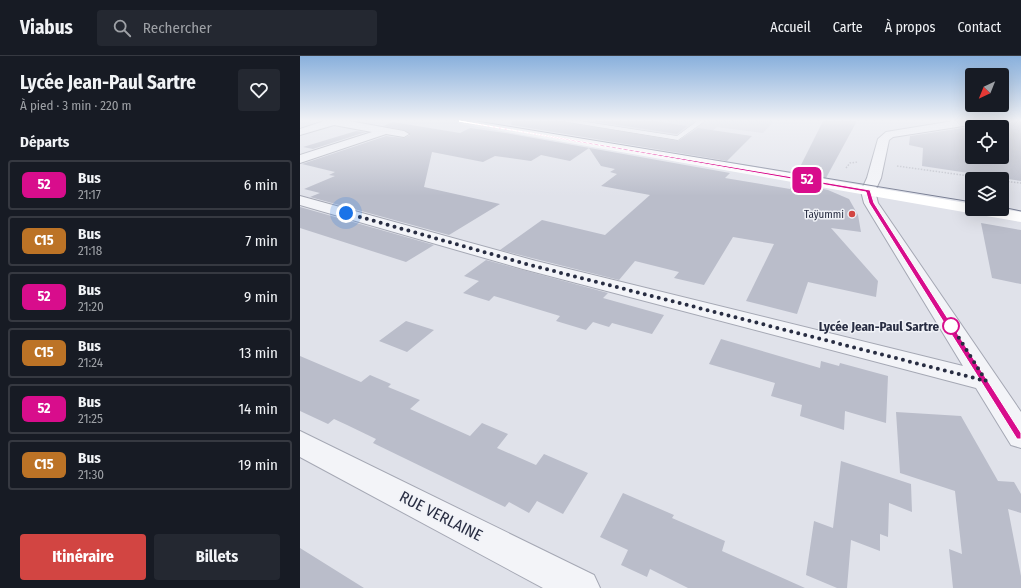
<!DOCTYPE html>
<html lang="fr">
<meta charset="utf-8">
<style>
body{margin:0;font-family:"Fira Sans Condensed",sans-serif;background:#242831;color:#f1f3f6;height:100vh;display:flex;flex-direction:column;font-size:15px;white-space:nowrap}
*{box-sizing:border-box;margin:0}
p{font-size:13px;color:#9ea1a6}
.icon{flex:none;width:22px;height:22px;fill:none;stroke:currentColor;stroke-width:2;stroke-linecap:round;stroke-linejoin:round}
.map{position:relative;flex:1;overflow:hidden}
.details{display:flex;flex-direction:column;background:#171b24;width:300px}
.details>*{flex:none}
.badge{padding:0 8px;border-radius:6px;font-size:14px;line-height:26px}
.needle{width:26px;rotate:223deg}
.tools{position:absolute;left:665px;top:12px;display:grid;gap:8px}
.tools a{display:grid;place-items:center;width:44px;height:44px;border-radius:4px;background:#171b24;box-shadow:0 4px 16px #0002;font-size:20px}
.you{position:absolute;width:20px;height:20px;margin:-10px;border:3px solid #fff;border-radius:50%;background:#1a73e8;box-shadow:0 0 0 6px #1a73e833}
.map>.badge{position:absolute;translate:-50% -50%;box-shadow:0 0 0 2px #fff}
h2{padding:0 20px;font-size:15px;line-height:36px}
.round{display:grid;place-items:center;flex:none;width:42px;height:42px;border-radius:4px;background:#242831}
.overview{display:flex;align-items:center;justify-content:space-between;height:68px;padding:0 20px}
h1{font-size:19px;font-weight:700;line-height:30px}
.cta{display:flex;gap:8px;margin-top:auto;padding:8px 20px}
.cta a{flex:1;height:46px;border-radius:4px;background:#d24542;color:#fff;font-size:16px;font-weight:700;line-height:46px;text-align:center}
.cta a+a{background:#242831;color:#f1f3f6}
ul{padding:0;list-style:none}
li{display:flex;align-items:center;gap:12px;height:50px;margin:0 8px 6px;padding:0 12px;border:2px solid #363941;border-radius:4px}
li div{flex:1}
li b{display:block;font-size:15px}
li em{font-style:normal}
li .badge{min-width:44px;font-weight:700;text-align:center}
header{display:flex;align-items:center;gap:24px;box-sizing:border-box;height:56px;padding:0 20px;background:#171b24;border-bottom:1px solid #363941}
header strong{font-size:19px}
nav{display:flex;gap:22px;margin-inline-start:auto;font-size:14px}
.search{width:280px;height:36px;background:#242831;display:flex;align-items:center;gap:10px;box-sizing:border-box;padding:0 14px;border-radius:4px;color:#9ea1a6;font-size:15px}
main{display:flex;flex:1;min-height:0}
.map>svg:first-child{display:block}
.built{fill:#ced1dc}
.building{fill:#babdca}
.lines{fill:none;stroke-linecap:round;stroke-linejoin:round}
.lane-casing{stroke:#a5a8b4;stroke-width:1}
.street-casing{stroke:#a5a8b4;stroke-width:2}
.path{stroke:#bec0c9;stroke-width:1.5;stroke-dasharray:1.5 1.5;stroke-linecap:butt}
.lane{fill:#f3f4f8;fill-rule:evenodd}
.street{fill:#f3f4f8;fill-rule:evenodd}
.secondary{fill:#fff;fill-rule:evenodd}
.tram{stroke:#797f94;stroke-width:1}
.line{fill:#d80d8c;stroke:#fff}
.walk{stroke:#282d42;stroke-width:4;stroke-dasharray:0 7.2}
.poi-dot{fill:#d24542;stroke:#f0f2f7;stroke-width:1.5}
.stop-dot{fill:#fff;stroke:#d80d8c;stroke-width:2}
.labels{text-anchor:middle;dominant-baseline:central;stroke-width:3;stroke-linejoin:round;paint-order:stroke}
.far-poi-label{font-size:11px;fill:#282d42;stroke:#f0f2f7;text-anchor:end}
.stop-label{font-size:13px;font-weight:bold;fill:#282d42;stroke:#f0f2f7;text-anchor:end}
.near-street-label{font-size:16px;fill:#282d42;stroke:#f0f2f7}
</style>
<header>
<strong>Viabus</strong>
<div class="search"><svg class="icon" aria-label="search" viewBox="0 0 24 24"><circle cx="10" cy="10" r="6"/><path d="M15 15l6 6"/></svg>Rechercher</div>
<nav><a>Accueil</a><a>Carte</a><a>À propos</a><a>Contact</a></nav>
</header>
<main>
<section class="details">
<div class="overview"><div><h1>Lycée Jean-Paul Sartre</h1><p>À pied · 3 min · 220 m</p></div><a class="round"><svg class="icon" aria-label="heart" viewBox="0 0 24 24"><path d="M12 20l-8-8c-3-5 5-10 8-4 3-6 11-1 8 4z"/></svg></a></div>
<h2>Départs</h2>
<ul>
<li><span class="badge" style="background:#d80d8c;color:#fff">52</span><div><b>Bus</b><p>21:17</p></div><em>6 min</em></li>
<li><span class="badge" style="background:#bc7326;color:#fff">C15</span><div><b>Bus</b><p>21:18</p></div><em>7 min</em></li>
<li><span class="badge" style="background:#d80d8c;color:#fff">52</span><div><b>Bus</b><p>21:20</p></div><em>9 min</em></li>
<li><span class="badge" style="background:#bc7326;color:#fff">C15</span><div><b>Bus</b><p>21:24</p></div><em>13 min</em></li>
<li><span class="badge" style="background:#d80d8c;color:#fff">52</span><div><b>Bus</b><p>21:25</p></div><em>14 min</em></li>
<li><span class="badge" style="background:#bc7326;color:#fff">C15</span><div><b>Bus</b><p>21:30</p></div><em>19 min</em></li>
</ul>
<div class="cta"><a>Itinéraire</a><a>Billets</a></div>
</section>
<div class="map">
<svg width="721" height="532" viewBox="0 0 721 532">
<rect width="100%" height="100%" fill="#e0e2ea"/>
<path class="built" d="M234,65h240l-11,12 -46,-6 -24,19z"/>
<path class="building" d="M212,65h49l117,20 20,-13 54,8 -25,25 -216,-36z
M293,65h61l33,5 -10,8z
M523,65h34l-31,57 -29,-5z
M721,65v60l-99,-15 1,-18 -14,-3 1,-9 65,-10 -3,1v30h30v-30h-25z
M93,66l67,11 10,-5 41,6 219,39 -5,5 65,11 2,-6 36,7 21,9 9,16 3,17 -30,-4 47,53 -2,16 -68,-15 -11,32 -51,-13 28,-57 -41,-7 -29,48 -30,-7 5,-6 -44,-11 -16,19 -119,-30 42,-30 63,15 45,-40 -49,-9 16,-12 -7,-2 5,-3 -14,-3 -12,-18 -19,13 -29,-6 -10,6 -36,-5 -12,6 -51,-10 -8,35 76,17 -51,31 -139,-38 10,-4 -16,-4 31,-13 -6,-1 6,-3 -33,-8 84,-28 18,2 6,-3 -6,-5 -21,-4z
M56,75l10,1 -53,17 -10,-2z
M0,151l134,38 -28,17 -106,-34z
M681,167l40,7v54l-29,-6z
M186,204l122,33 -5,5 61,17 -12,19 -40,-11 -3,4 -16,-5 -7,8 -30,-9 4,-5 -66,-20 -5,5 -26,-8 16,-12 -15,-5z
M106,265l28,9 -27,22 -28,-11z
M421,283l99,29 1,-7 18,5 1,-3 48,13 -2,47 -41,-12 -1,19 -44,-14 2,-11 -31,-9 4,-13 -66,-19z
M0,300l61,26 9,-7 21,9 -3,3 32,13 -10,9 60,27 12,-13 26,11 -11,14 39,17 8,-11 44,19 -25,41 -26,-13 -8,12 -20,-11 -4,5 -132,-64 3,-4 -29,-14 -13,-6 -6,5 -28,-13z
M596,356l65,4 37,65 16,1 7,12v19l-13,-4 13,67v12h-68l-4,-39 13,5 -7,-63 -55,-18z
M541,405l70,23 1,28 -23,-9 -1,34 -8,-3v17l-29,-11 -4,48h-10l-31,-13 8,-54 19,7z
M323,437l51,22 -2,3 53,23 -3,10 83,37h-117l-38,-19 -3,8 -26,-12 7,-15 -28,-13z
M0,492l64,40h-64z"/>
<g class="lines">
<defs>
<path id="lane" d="M262,65h18l97,15 20,-15h8l-27,19z"/>
<path id="street" d="M24,65h25l55,10 5,3 -5,3 -18,-3 -86,29v-8l72,-23 -38,-7 -34,10v-6z
M653,65h28l-5,3 -83,13 -4,3 -8,38 -6,13 3,12 143,209v36l-10,-3 -35,-57 -453,-119 -223,-64v-9l236,65 427,105 -99,-163 -3,-12 6,-13 11,-39 8,-7z
M0,375l294,144 6,13h-57l-243,-131z"/>
</defs>
<use href="#lane" class="lane-casing"/>
<use href="#street" class="street-casing"/>
<path class="path" d="M702,88l19,7
M597,110l94,13
M546,112l4,-5 8,-1
M702,125l19,2"/>
<use href="#lane" class="lane"/>
<use href="#street" class="street"/>
<path class="secondary" d="M156,65h25l491,83v5h30l19,3v10l-560,-98z"/>
<path class="tram" d="M177,65l495,81
M702,151l19,4"/>
</g>
<linearGradient id="sky" x2="0" y2="1"><stop stop-color="#89b0dc"/><stop offset="0.46" stop-color="#f1f2f6"/><stop offset="1" stop-color="#f1f2f6" stop-opacity="0"/></linearGradient>
<rect width="721" height="140" fill="url(#sky)"/>
<path class="line" d="M159,65l411,69 4,13 147,230v6h-4l-148,-236 -3,-11z"/>
<g class="lines">
<path class="walk" d="M46,157l184,52 456,116 -37,-59 2,4"/>
</g>
<circle class="poi-dot" cx="552" cy="158" r="4"/>
<circle class="stop-dot" cx="651" cy="270" r="8"/>
<g class="labels">
<g class="far-poi-label">
<text x="544" y="158">Taÿummi</text>
</g>
<g class="stop-label">
<text x="639" y="270">Lycée Jean-Paul Sartre</text>
</g>
<g class="near-street-label">
<text transform="translate(141 460) rotate(27)">RUE VERLAINE</text>
</g>
</g>
</svg>
<div class="tools">
<a><svg class="needle" viewBox="-14 -14 28 28"><path d="M0-13l5 13h-10z" fill="#e53935"/><path d="M0 13l5-13h-10z" fill="#9ea1a6"/></svg></a>
<a><svg class="icon" aria-label="locate" viewBox="0 0 24 24"><circle cx="12" cy="12" r="6"/><path d="M12 2v4M12 18v4M2 12h4M18 12h4"/></svg></a>
<a><svg class="icon" aria-label="layers" viewBox="0 0 24 24"><path d="M12 4l9 5-9 5-9-5zM3 14l9 5 9-5"/></svg></a>
</div>
<div class="you" style="left:46px;top:157px"></div>
<b class="badge" style="left:507px;top:124px;background:#d80d8c;color:#fff">52</b>
</div>
</main>
